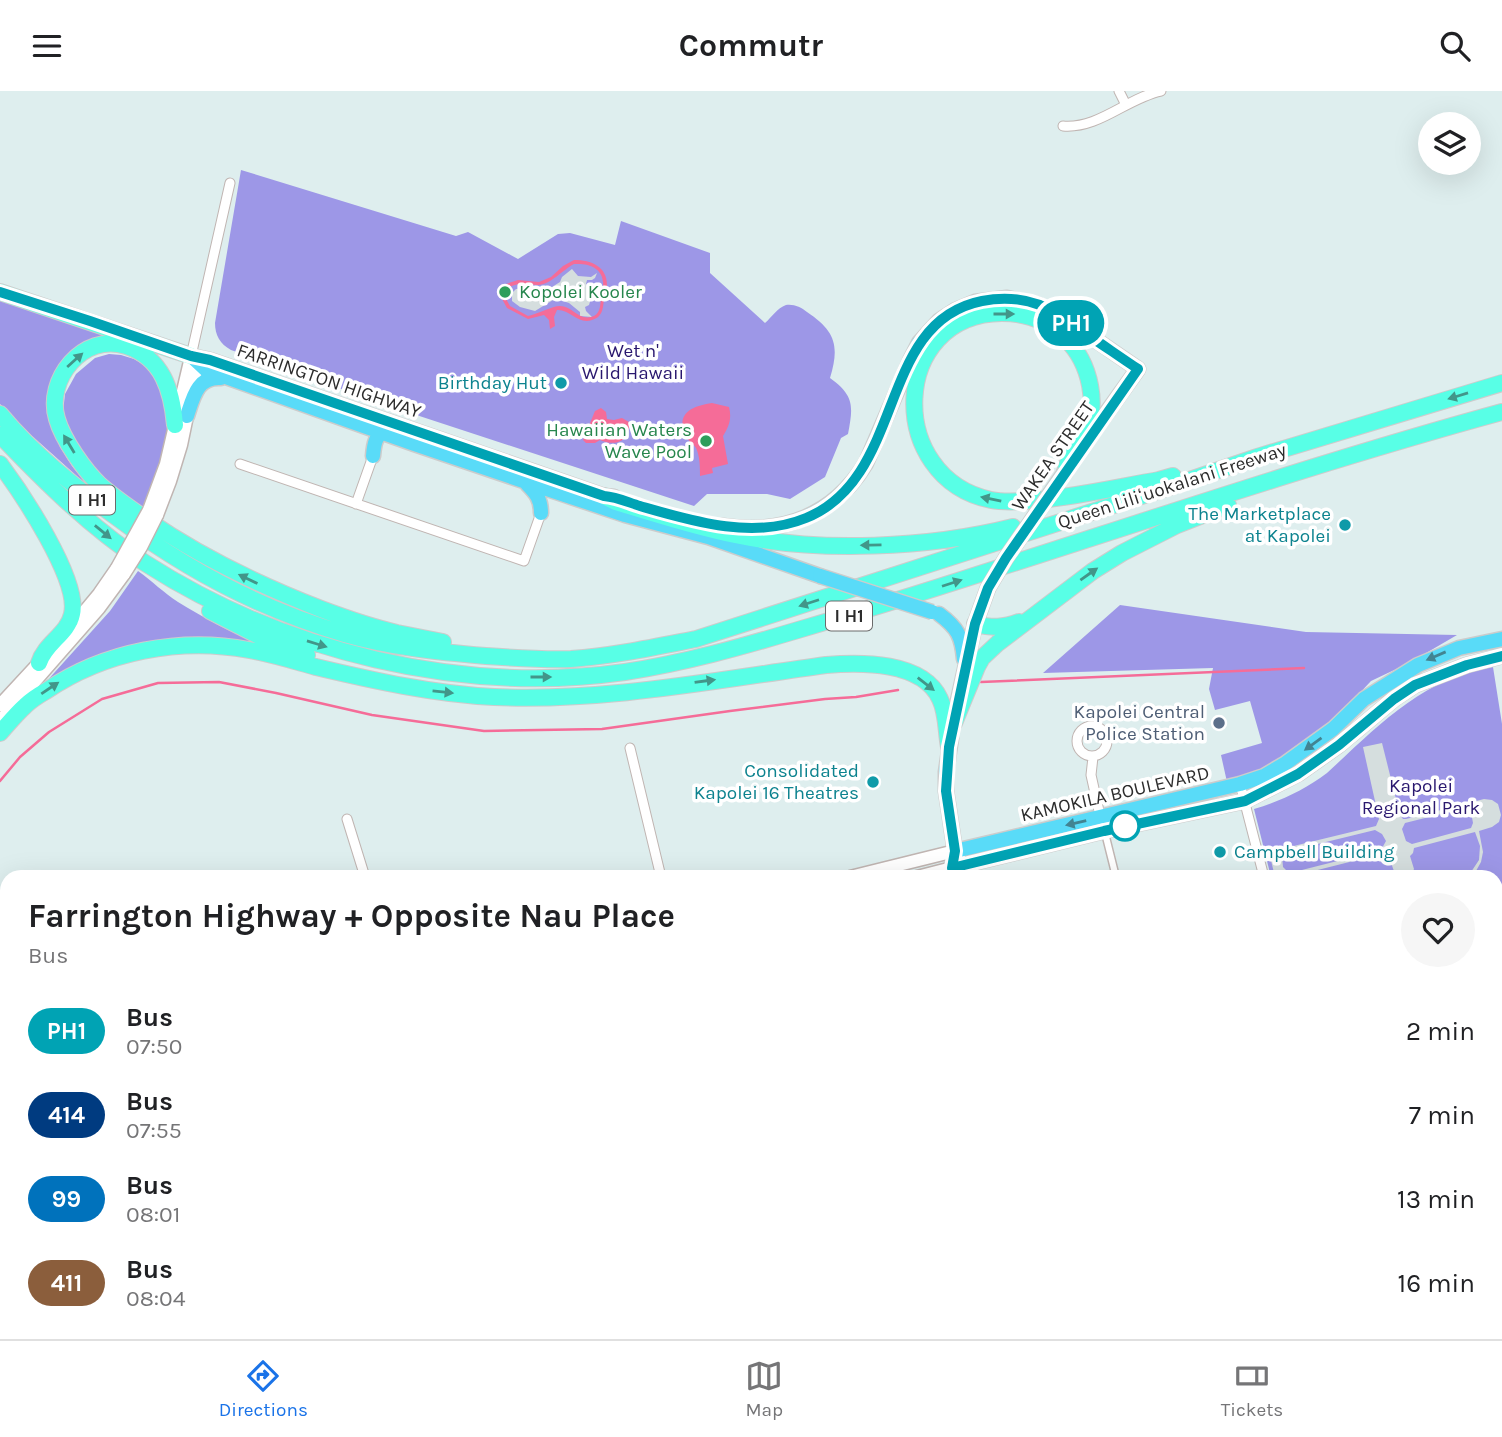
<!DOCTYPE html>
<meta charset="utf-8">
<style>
body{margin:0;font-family:Karla,sans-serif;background:#f6f6f6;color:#202124;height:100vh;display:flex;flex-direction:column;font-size:26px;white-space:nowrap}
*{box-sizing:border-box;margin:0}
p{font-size:23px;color:#757577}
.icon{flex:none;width:38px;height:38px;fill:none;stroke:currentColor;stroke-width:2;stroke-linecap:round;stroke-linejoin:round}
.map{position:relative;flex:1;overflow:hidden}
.side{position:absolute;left:0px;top:779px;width:1503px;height:471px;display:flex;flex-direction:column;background:#fff;border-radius:21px 21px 0 0;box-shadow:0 7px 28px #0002}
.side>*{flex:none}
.badge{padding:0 14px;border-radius:23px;font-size:24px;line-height:46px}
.tools{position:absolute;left:1418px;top:21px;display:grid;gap:14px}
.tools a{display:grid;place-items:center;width:63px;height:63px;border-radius:50%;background:#fff;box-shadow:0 7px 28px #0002;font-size:35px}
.map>.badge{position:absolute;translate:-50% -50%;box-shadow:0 0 0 4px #fff}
.round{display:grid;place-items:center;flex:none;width:74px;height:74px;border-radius:37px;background:#f6f6f6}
.overview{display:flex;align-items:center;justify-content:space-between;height:119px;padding:0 28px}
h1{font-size:33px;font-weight:700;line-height:52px}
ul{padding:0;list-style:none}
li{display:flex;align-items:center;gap:21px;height:84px;padding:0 28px}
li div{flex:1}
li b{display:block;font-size:26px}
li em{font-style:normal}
li .badge{min-width:77px;font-weight:700;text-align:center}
header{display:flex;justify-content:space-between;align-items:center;height:91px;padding:0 28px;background:#fff;font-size:32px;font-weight:700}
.dock{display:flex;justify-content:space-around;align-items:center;height:98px;border-top:2px solid #e0e0e0;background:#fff;font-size:19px;color:#757577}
.dock a{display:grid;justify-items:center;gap:4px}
.dock .on{color:#1a73e8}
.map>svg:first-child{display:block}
.green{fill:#9d97e7}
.plaza{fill:#d5dede;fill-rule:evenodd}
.water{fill:#f56c98;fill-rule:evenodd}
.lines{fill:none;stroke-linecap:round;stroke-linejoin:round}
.stream{stroke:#f56c98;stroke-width:2.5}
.pedestrian-casing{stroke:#c0b5b2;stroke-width:9}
.minor-casing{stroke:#c0b5b2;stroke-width:11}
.tertiary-casing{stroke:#c0b5b2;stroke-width:13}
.secondary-casing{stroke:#c0b5b2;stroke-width:15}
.primary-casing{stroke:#ccc;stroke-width:17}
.motorway-casing{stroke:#ccc;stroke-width:18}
.pedestrian{stroke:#fff;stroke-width:6}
.minor{stroke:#fff;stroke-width:9}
.tertiary{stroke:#fff;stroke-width:10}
.secondary{stroke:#fff;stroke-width:12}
.primary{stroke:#59dbf8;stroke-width:14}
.motorway{stroke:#58ffe6;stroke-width:16}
.secondary-bridge-casing{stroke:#c0b5b2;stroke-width:15;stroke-linecap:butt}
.primary-bridge-casing{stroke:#ccc;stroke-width:17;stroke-linecap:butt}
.secondary-bridge{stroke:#fff;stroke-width:12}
.primary-bridge{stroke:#59dbf8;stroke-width:14}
.oneway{fill:#429689}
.oneway2{fill:#428492}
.line-casing{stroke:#fff;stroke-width:16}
.line{stroke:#00a3b4;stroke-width:10}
.leisure-dot{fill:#2e9e5b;stroke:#fff;stroke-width:2.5}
.culture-dot{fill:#0f9aa8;stroke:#fff;stroke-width:2.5}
.service-dot{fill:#5c6f8a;stroke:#fff;stroke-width:2.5}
.stop-dot{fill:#fff;stroke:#00a3b4;stroke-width:3.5}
.labels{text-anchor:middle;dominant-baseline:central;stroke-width:7;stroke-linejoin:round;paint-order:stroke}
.shield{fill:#fff;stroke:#6b6b6b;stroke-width:2}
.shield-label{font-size:18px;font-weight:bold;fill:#2c2c2c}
.leisure-label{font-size:19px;fill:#27864d;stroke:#fff;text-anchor:start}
.park-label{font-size:19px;fill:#29176e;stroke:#fff}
.street-label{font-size:19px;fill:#2c2c2c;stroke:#fff}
.culture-label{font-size:19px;fill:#0d838f;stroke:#fff;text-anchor:end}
.service-label{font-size:19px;fill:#4e5e75;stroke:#fff;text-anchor:end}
</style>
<header><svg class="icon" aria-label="menu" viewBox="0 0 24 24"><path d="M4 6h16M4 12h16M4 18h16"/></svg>Commutr<svg class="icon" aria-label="search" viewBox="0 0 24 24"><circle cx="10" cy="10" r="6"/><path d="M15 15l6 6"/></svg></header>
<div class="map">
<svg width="1502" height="1248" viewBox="0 0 1502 1248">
<rect width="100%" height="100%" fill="#deeeee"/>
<path class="green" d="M241,79l215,66 12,-4 50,27 40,-25 12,-1 45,12 6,-24 89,32v20l55,50c7,-6 12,-15 21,-18 8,-1 15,2 21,7 28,19 33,33 23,66 25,18 23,29 18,56l-7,4 -16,39 -35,22 -23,-5h-60l-13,12 -302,-99 -161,-57c-11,-6 -16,-15 -16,-27z
M0,208l130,44 -57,12 -22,69 9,23 12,19 16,20 -57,-51 -31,-31z
M109,263l12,1 13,4 10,6 14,13 14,46 -26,89 -51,-41 -27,-40 -5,-20 2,-18 11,-20 19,-16z
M138,480c14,10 26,22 40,31 32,20 65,36 100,50l-111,-7 -131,48 74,-82z
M1120,514l186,27 151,3 -48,28 -38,18 -28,30 -36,31 -29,20 -24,11 -27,9 -6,-27 41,-12 -12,-42 -35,9 -6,-21 4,-21 -170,5z
M1493,576l9,57v501l-6,-1v-347h-225l-17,-68c27,-8 50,-19 73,-36 50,-46 95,-95 166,-106z"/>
<path class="plaza" d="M572,178l6,7 13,1 6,-4 -2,5 -3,2h-5l-1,4 7,8 -4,13 -4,2 1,4 6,6 -12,-1v-4l-11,-9 -9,-3h-7l-18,11 -15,-4 -8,-6v-8l4,-4 36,-2 8,-5 2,-5z
M1382,652l18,72 3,4h3l78,-20 8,1 6,4 3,11 -2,7 -7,5 -13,4 4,21 -2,10 -5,9 -6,6h-7l8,-5 8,-12 1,-14 -5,-14 -61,16 -1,5 -3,3 4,13 -4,8h-14l-7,-20 -8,-3 -91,23h-15l-6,-25 107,-26 3,-7 -16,-72zM1465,717l6,4 2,11 -2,5 -59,16 -6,-3 -4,-12 3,-6zM1375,739l7,4 4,7 -5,9 -87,22 -7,-1 -4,-4 -1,-10 7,-6z"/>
<path class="water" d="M574,169c18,0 34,7 33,27 0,5 -2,7 -3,11 -1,10 -1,19 -12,22 -14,5 -22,-11 -35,-10l-3,7 1,9 -5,3 -1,-9 -5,-5 -16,4 -21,-11 -6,-11 5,-13 12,-4 21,2 12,-5 12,-11zM574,173c17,-1 31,5 29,24 0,4 -2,8 -2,11 -1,8 -1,16 -10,18 -13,3 -19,-11 -31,-11 -8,0 -22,8 -32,10l-18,-10 -5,-9 4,-10c13,-5 17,-2 29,-2 12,0 26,-16 36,-21z
M712,312l17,4c3,11 0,20 -6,29l5,28 -16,4 1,5 -13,3c0,-8 0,-20 -4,-28 -3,-5 -8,-7 -11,-13 -9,-22 7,-29 27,-32z
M601,317l5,4 1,7 7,1 8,-2 7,4c2,19 -14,25 -29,18l-5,3h-9l-3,-3 12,-29z"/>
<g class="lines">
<path class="stream" d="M981,591l323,-14
M0,690l20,-24 29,-25 53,-33 56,-16 61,-1 57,11 96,22 112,16 118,-2 128,-18 95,-12 31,-2 42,-7"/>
<defs>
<path id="pedestrian" d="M1105,742l11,44"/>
<path id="minor" d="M1119,0l7,14
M1063,35c36,3 64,-28 98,-35
M191,265l39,-173
M240,373l284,97 17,-48
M356,413l17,-48
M1077 650a15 15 0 1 1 30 0a15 15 0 1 1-30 0Z
M630,657l31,129
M1093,666l-2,18 10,45
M1240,693l24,93
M347,728l18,58
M451,1242l1,6
M923,1242l1,6
M1379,1242l1,6"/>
<path id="tertiary" d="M1496,1135l6,1
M1496,1152l6,1
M775,1242l1,6
M1054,1242l9,6
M1083,1242l1,6
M932,1248l23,-6
M999,1248l21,-6"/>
<path id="secondary" d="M149,419l17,-46 25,-107
M157,424l13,-34 11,-36 6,-29 9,-47 -5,-13
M79,527l20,-24 18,-26
M0,614l37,-40
M0,630l99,-113 25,-34
M850,786l105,-26 4,7
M917,786l35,-9
M0,993l7,6
M0,1020l7,5
M385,1242l10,6
M428,1242l10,6
M38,1248l5,-6
M59,1248l5,-6"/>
<path id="primary" d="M191,265l19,4 394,136 10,1
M191,265l15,14 208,74 151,51 60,20 83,22 112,39
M187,325c6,-18 10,-40 34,-38
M373,365c1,-12 2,-20 13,-27
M527,393c9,9 14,15 14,29
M722,435c60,9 112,-10 144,-63l44,-102 9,-18 20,-22 17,-11 19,-8 32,-4 31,7 20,9 80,55 -53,74
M939,523c19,14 23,23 25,45
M958,610l17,-77 13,-36
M951,647l-5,34v19l9,60 -3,17 152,-37 141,-30 53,-27 41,-29 55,-46 21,-14 52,-20 35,-9
M955,760l285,-67 24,-8 22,-13 47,-34 31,-30 54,-34 41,-17 43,-9"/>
<path id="motorway" d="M0,201l191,64
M0,323c34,41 76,74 119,105 68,51 144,91 226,115 45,13 94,18 141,22 28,2 57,4 85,3 42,-3 84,-12 125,-20l458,-147 103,-35 245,-74
M175,334c-3,-34 -12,-67 -49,-79 -43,-14 -81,34 -69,73 6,21 28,52 43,66 15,13 31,24 47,35 55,38 112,65 174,89 24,9 50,18 76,24 15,3 31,6 46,9
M0,344c44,46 91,93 145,128 139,89 316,132 480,109 59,-9 116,-25 173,-42 65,-19 129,-39 194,-60 169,-54 338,-111 510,-158
M0,373c21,28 80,116 72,150 -4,20 -27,29 -33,49
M1065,381c1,-4 3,-10 5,-14 4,-7 9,-12 13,-18 17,-33 8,-77 -18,-102 -17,-17 -40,-25 -63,-25 -113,1 -117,165 -11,187 16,3 32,1 48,0 40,-4 80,-13 120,-20l14,-4
M604,405l12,6c39,12 79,25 119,33 85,18 194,13 278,-8
M210,520l47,24 50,20
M975,533c17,4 28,4 44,-2
M954,632l23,-56 5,-9 16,-15 95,-72 29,-18 55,-28 51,-20
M0,642c8,-9 16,-19 25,-27 6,-6 14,-11 21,-15 59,-40 134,-54 203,-41 23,4 45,11 67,17 59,14 118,27 178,30 111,5 222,-17 332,-32 34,-3 97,-4 114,34 7,14 6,33 9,48"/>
</defs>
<use href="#pedestrian" class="pedestrian-casing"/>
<use href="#minor" class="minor-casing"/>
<use href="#tertiary" class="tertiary-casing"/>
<use href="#secondary" class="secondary-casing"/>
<use href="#primary" class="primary-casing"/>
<use href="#motorway" class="motorway-casing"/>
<use href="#pedestrian" class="pedestrian"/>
<use href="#minor" class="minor"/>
<use href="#tertiary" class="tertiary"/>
<use href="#secondary" class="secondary"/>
<use href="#primary" class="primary"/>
<use href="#motorway" class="motorway"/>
<defs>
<path id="secondary-bridge" d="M117,477l32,-58
M124,483l17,-27 16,-32"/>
<path id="primary-bridge" d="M820,485l112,36
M988,497l18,-30 59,-86"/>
</defs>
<use href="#secondary-bridge" class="secondary-bridge-casing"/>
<use href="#primary-bridge" class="primary-bridge-casing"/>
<use href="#secondary-bridge" class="secondary-bridge"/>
<use href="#primary-bridge" class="primary-bridge"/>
</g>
<defs><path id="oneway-solid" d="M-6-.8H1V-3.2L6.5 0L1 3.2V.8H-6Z" transform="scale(1.75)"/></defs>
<g class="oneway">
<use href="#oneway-solid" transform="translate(1004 223)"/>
<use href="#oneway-solid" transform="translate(75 269) rotate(-42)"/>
<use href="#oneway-solid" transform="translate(1458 305) rotate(163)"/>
<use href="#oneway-solid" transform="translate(69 353) rotate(-121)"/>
<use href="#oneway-solid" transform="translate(991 408) rotate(-168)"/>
<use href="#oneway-solid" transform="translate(103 441) rotate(39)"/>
<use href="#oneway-solid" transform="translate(871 454) rotate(179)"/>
<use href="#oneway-solid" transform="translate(1089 483) rotate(-35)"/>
<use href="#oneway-solid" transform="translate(248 488) rotate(-154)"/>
<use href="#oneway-solid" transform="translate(952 492) rotate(-18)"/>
<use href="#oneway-solid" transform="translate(809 512) rotate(162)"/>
<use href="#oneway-solid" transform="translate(317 553) rotate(17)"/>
<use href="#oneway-solid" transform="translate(541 586)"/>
<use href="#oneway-solid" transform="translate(705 590) rotate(-8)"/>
<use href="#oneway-solid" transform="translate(926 593) rotate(38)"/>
<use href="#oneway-solid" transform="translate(50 597) rotate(-34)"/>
<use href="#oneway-solid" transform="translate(443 601) rotate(6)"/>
</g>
<g class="oneway2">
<use href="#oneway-solid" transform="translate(1436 565) rotate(157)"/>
<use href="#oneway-solid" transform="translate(1313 653) rotate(144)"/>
<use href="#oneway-solid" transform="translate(1076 732) rotate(167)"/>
</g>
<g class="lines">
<defs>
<path id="line" d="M0,201l90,29 101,35 19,4 394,136c13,1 23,6 36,10 52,15 113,34 166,12 101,-41 70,-196 176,-217 20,-4 39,-3 58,4 17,7 31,18 45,28 18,12 35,24 53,36l-132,189 -18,30 -13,36 -26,123 -3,44 9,60 -3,17 152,-37 141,-30 53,-27 41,-29 55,-46 21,-14 52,-20 35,-9"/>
</defs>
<use href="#line" class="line-casing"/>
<use href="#line" class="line"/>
</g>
<g class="leisure-dot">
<circle cx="505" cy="201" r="7"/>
<circle cx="706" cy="350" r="7"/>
</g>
<g class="culture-dot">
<circle cx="561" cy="292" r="7"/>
<circle cx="1345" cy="434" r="7"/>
<circle cx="873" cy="691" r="7"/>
<circle cx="1220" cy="761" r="7"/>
</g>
<circle class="service-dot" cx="1219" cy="632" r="7"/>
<circle class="stop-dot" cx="1125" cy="735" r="14"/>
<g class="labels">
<g class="shield">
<rect x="69" y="394.5" width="46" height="29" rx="5"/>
<rect x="826" y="510.5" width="46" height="29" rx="5"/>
</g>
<g class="shield-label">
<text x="92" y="409">I H1</text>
<text x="849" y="525">I H1</text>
</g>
<g class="leisure-label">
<text x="519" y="201">Kopolei Kooler</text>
<text x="692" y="339" text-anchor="end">Hawaiian Waters<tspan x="692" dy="22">Wave Pool</tspan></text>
</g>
<g class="park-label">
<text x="633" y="260">Wet n'<tspan x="633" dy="22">Wild Hawaii</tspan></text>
<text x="1421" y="695">Kapolei<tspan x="1421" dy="22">Regional Park</tspan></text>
</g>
<g class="street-label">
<text transform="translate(329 290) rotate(19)">FARRINGTON HIGHWAY</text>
<text transform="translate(1053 365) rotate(-55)">WAKEA STREET</text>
<text transform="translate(1172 395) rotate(-18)">Queen Liliʻuokalani Freeway</text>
<text transform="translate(1115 703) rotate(-13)">KAMOKILA BOULEVARD</text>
</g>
<g class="culture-label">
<text x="547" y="292">Birthday Hut</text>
<text x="1331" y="423">The Marketplace<tspan x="1331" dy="22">at Kapolei</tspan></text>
<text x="859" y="680">Consolidated<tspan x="859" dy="22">Kapolei 16 Theatres</tspan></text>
<text x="1234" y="761" text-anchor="start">Campbell Building</text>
</g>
<g class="service-label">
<text x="1205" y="621">Kapolei Central<tspan x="1205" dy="22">Police Station</tspan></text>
</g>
</g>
</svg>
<div class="tools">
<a><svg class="icon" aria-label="layers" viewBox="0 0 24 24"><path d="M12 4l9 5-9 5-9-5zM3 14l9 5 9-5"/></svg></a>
</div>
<b class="badge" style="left:1071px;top:232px;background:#00a3b4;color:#fff">PH1</b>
<section class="side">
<div class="overview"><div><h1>Farrington Highway + Opposite Nau Place</h1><p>Bus</p></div><a class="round"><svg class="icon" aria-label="heart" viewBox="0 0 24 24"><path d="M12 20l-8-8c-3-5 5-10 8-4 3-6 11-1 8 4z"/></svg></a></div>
<ul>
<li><span class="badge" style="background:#00a3b4;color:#fff">PH1</span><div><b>Bus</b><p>07:50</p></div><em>2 min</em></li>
<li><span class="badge" style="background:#003b80;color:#fff">414</span><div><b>Bus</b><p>07:55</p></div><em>7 min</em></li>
<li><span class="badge" style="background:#0072bc;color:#fff">99</span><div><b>Bus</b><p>08:01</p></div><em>13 min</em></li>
<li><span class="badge" style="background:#8b5e3c;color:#fff">411</span><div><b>Bus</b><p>08:04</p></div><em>16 min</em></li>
</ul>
</section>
</div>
<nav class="dock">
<a class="on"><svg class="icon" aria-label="directions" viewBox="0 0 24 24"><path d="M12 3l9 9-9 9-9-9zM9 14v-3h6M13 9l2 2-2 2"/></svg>Directions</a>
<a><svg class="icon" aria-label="map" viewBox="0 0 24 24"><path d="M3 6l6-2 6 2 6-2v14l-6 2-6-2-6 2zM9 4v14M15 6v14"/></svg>Map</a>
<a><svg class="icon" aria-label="tickets" viewBox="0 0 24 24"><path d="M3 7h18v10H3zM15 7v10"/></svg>Tickets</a>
</nav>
